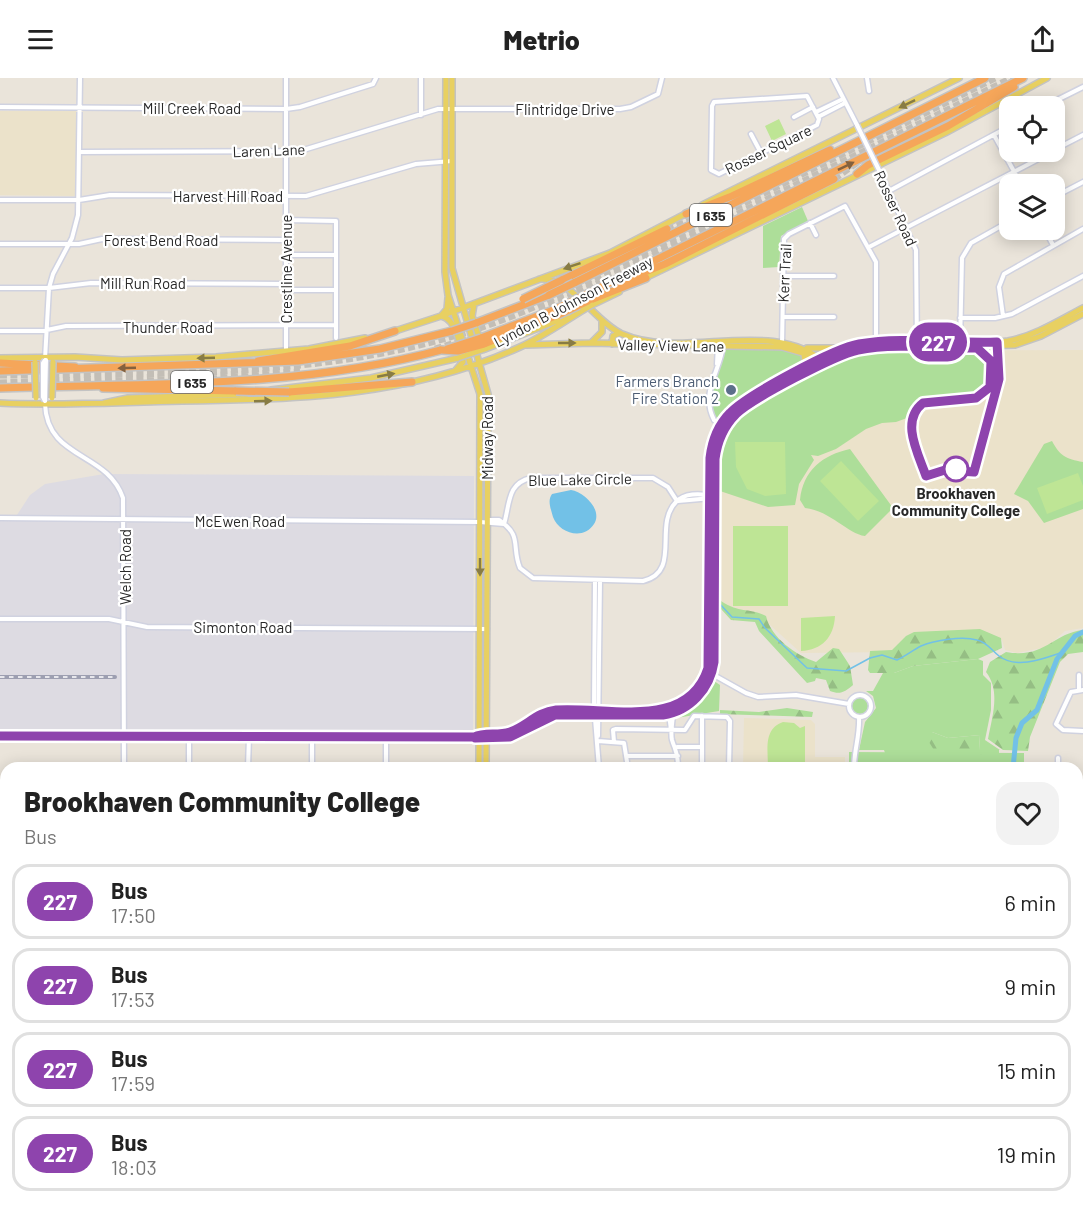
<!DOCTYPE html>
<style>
body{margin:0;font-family:Barlow,sans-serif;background:#f2f2f2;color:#222;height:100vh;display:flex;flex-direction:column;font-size:22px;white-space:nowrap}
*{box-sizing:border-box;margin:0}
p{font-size:20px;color:#767676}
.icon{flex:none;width:33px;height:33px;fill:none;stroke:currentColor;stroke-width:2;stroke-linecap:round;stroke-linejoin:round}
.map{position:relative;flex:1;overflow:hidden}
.details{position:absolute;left:0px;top:684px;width:1083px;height:452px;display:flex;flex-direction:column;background:#fff;border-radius:18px 18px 0 0;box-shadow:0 3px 15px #0003}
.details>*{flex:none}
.badge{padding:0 12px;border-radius:20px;font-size:21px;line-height:39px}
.controls{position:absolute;left:999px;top:18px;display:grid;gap:12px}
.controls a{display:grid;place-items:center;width:66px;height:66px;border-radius:12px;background:#fff;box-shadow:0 3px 15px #0003;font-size:30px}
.map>.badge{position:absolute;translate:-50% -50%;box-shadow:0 0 0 3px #fff}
.round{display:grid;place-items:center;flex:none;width:63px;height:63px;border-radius:18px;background:#f2f2f2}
.head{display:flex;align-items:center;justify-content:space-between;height:102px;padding:0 24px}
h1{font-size:28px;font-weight:800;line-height:45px}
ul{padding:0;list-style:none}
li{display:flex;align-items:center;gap:18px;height:75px;margin:0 12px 9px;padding:0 12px;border:3px solid #e0e0e0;border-radius:18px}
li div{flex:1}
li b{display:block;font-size:22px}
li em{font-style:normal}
li .badge{min-width:66px;font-weight:700;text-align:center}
header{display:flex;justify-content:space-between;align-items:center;height:78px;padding:0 24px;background:#fff;font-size:27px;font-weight:800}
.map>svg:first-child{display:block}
.industrial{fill:#dddbe2}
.education{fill:#ebe2ca}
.grass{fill:#adde99}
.forest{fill:url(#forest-firs)}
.pitch{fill:#bee595}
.water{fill:#72c1e7}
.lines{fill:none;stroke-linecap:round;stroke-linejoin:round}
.stream{stroke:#72c1e7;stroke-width:1.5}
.river{stroke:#72c1e7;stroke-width:5}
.highway-tunnel{stroke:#c3beb6;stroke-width:7;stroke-dasharray:7 3.5;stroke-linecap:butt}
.minor-casing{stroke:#d0d2e0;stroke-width:7}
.major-casing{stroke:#c3c3c3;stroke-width:8}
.highway-casing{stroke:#c3c3c3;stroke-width:10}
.minor{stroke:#fff;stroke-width:4}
.major{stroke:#e8d061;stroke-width:5}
.highway{stroke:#f5a65a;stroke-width:7}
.rail-casing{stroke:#9d9fb1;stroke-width:4}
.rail{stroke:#fff;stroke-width:1.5;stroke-dasharray:4.5;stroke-linecap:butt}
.minor-bridge-casing{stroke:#d0d2e0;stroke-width:7;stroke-linecap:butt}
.major-bridge-casing{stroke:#c3c3c3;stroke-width:8;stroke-linecap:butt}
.highway-bridge-casing{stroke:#c3c3c3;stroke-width:10;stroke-linecap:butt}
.minor-bridge{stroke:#fff;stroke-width:4}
.major-bridge{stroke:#e8d061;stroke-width:5}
.highway-bridge{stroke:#f5a65a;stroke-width:7}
.oneway{fill:#887c44}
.oneway2{fill:#84613e}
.line-casing{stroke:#fff;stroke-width:14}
.line{stroke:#8e44ad;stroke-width:9}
.service-dot{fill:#5c6f8a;stroke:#fff;stroke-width:2}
.stop-dot{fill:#fff;stroke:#8e44ad;stroke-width:3}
.labels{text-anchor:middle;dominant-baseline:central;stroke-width:4.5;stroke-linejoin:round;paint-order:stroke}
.shield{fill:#fff;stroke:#686868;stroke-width:1.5}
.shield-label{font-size:14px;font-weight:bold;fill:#282828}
.street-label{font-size:15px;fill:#282828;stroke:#fff}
.service-label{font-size:15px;fill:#4e5e75;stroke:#fff;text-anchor:end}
.stop-label{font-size:15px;font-weight:bold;fill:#282828;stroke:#fff}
</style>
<header><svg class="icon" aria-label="menu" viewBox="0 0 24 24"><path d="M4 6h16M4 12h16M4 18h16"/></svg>Metrio<svg class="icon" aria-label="share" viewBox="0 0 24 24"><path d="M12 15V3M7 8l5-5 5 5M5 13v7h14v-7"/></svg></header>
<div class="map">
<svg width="1083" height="1135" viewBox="0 0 1083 1135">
<defs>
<pattern id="forest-firs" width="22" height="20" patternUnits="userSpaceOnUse" patternTransform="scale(1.5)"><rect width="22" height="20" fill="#adde99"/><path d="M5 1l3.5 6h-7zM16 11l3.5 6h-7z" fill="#95be84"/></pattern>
</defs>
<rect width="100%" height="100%" fill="#eae4da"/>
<path class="industrial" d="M104,396l370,2 -1,255 -473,1v-217h17l13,-20 15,-11z"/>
<path class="education" d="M0,33h76v85l-76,-1z
M1083,272v278l-18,3 -18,16 -30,6 -12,-3 -3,-10 -21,-9 -88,21 -92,1 -43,-39 -22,-1 -17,-13 -1,-143 123,-99 33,-7z
M744,640l67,2 4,4v33h30v11h-102z
M542,1130h295v5h-299z"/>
<path class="grass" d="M802,129l6,14 -27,15 -2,31 -16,1v-42z
M724,270l62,1 17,8v8l-76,45 -7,9h-3c-15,-24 3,-47 7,-71z
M977,273l9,4c4,13 3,27 -6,38l-24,6 -22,-1 -12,3 -15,17 -11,4 -14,1 -16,6 -30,20 -18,7 -7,-1 3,5 -15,24 -4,21 -27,2 -51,-17c1,-73 19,-75 79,-108 16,-9 34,-23 53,-27 34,-8 91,-3 128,-4z
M1052,363c8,15 14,18 31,21v47l-39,14 -16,-22 -14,-7 30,-50z
M850,371l43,59 -28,28c-17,-2 -34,-25 -60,-28l-5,-8c3,-30 23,-45 50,-51z
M978,581l5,2v14l8,8v27l-6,30 15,10h-21l1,-15 -32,3 -16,-6 3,18h-76l6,-28 11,-14 -3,-12 -7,-5h7l10,-18h11l19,-7z
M714,603l6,4 -1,26 -43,7 3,-5 22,-14z
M851 628a9 9 0 1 1 18 0a9 9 0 1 1-18 0Z
M849,674l175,1v15h-175z
M1077,1065h5l-1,57h-4z"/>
<path class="forest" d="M721,523c20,13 27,6 45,15 5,22 30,39 50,46l17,-14 6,1 11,17 3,19c-8,7 -13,10 -23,6l-4,-11 -10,-2 -1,3 -8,2 -48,-52 -4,-9 -24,-2 -10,-11z
M980,551l21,9 1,10 -24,11 -65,7 -19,7h-24l-2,-3 2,-19 22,-1 14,-14 8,-4z
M1083,552v22l-15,2 -8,8 -30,75 -2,14 -25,-1 -15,-11c4,-22 13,-48 -2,-67l4,-10 16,-10c39,7 45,-18 77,-22z
M787,630l26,4 -1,5 -92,-3v-4l39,2z
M932,654l16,6 32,-3 -1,15h20v5l-114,-2 -1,-3h50l-7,-11z"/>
<path class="pitch" d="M779,41l7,15 -14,7 -7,-15z
M735,364h50l1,52 -21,2 -18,-7 -11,-22z
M841,383l38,40 -21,20 -38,-40z
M1078,395l5,13v14l-36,14 -10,-26z
M733,448h55v80h-55z
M835,538c-1,21 -13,34 -34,35v-33z
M783,644l11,1 6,5 5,-2v42h-37c0,-18 -5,-39 15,-46z
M890,1130h145v5h-145z"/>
<path class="water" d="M571,412c13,2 32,20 23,34 -11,17 -35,9 -41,-7 -2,-8 -6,-16 -1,-23z"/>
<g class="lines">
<path class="stream" d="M719,525l13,14 27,2 6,9 42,40 39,3 24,-13 12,-3 15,5c9,-4 16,-10 24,-14 14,-6 41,-10 56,-6 10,2 15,11 22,16 18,14 46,2 64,-4"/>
<path class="river" d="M1013,690l3,-30 6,-15 15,-13 20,-51 18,-23 8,-4
M529,1135l4,-5"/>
<path class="highway-tunnel" d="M834,101l25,-18
M667,151l40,-14
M540,234l472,-234
M435,271l24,-7
M0,297c185,-2 380,6 551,-76l444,-221
M0,305l300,-11"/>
<defs>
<path id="minor" d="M833,0l24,47
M867,0l2,13
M807,18l12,23 -2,6 -98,49 -8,-4 1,-64 2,-4z
M1045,28l38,-19
M0,29l286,2 14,-2 73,-23 3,-6
M816,34l27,-13
M421,37v-37
M794,39l19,-10
M818,39l27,-14
M751,56l10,19
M994,57l27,49
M1054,72l29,-15
M80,74l220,-1 138,-42h182l11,-2 27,-13 4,-16
M879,92l37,80 1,98
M887,114l123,-66
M1054,119l29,-15
M0,122h79l31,-5 196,1 110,-32 36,-3
M286,142l50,1v117
M810,145l6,12
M1045,152l8,15
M0,166h79l23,-5 184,1
M869,169l183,-95
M286,177h50
M783,198h51
M0,210h49l42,-5 195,1
M286,212h50
M1003,238l-4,-29 5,-13 79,-45
M783,239h51
M960,240h35l17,-4 71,-38
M0,253h42l24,-5 270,-1
M782,266l2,-105 5,-5 56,-28 31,56v87
M960,267l2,-87 9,-15 39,-22
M723,268c-3,25 -23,47 -9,74l12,8
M286,274v-274
M45,281l4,-71 4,-14 19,-36 6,-23 2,-137
M717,286l1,-20
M45,326c2,56 62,47 78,94l1,270
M678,423l34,-3
M0,440l480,4 24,2
M487,442h12c24,16 12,26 21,48l13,10 110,3c39,-9 10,-56 33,-79 8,-9 24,-9 35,-6
M504,446c6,-20 3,-41 27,-46h122l15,9 9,14
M595,502l-1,126 5,62
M0,541h109l38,8 340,2
M712,596l34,19 12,4 38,-2 53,9
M1079,612v-15
M1083,612l-12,2 -15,32 7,6 20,1
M849 628a11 11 0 1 1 22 0a11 11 0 1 1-22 0Z
M673,635c0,8 -3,19 -1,27 3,10 6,12 6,25l-3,3
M669,636l2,16
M0,658l499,3c21,-3 34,-20 54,-24 53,-10 143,28 160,-48l2,-208c5,-53 65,-70 105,-93
M189,658v32
M312,658v32
M477,658l31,-4 29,-16 17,-6 116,-2c21,-8 36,-24 39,-47l1,-196c2,-60 61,-78 105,-103
M598,658l2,-156
M598,663l26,2 4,25
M614,664l-1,-12 3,-1 69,1 9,-14 33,1 3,4 -1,47
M677,669h25
M626,678h52
M1058,680v10
M248,690l1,-32
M386,690v-31
M702,690v-52
M854,690c0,-18 6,-33 5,-51
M0,787h6
M0,895h6
M1077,1005l6,-1
M0,1042h6
M1077,1125h6
M125,1135l2,-5
M264,1135v-5
M387,1135v-5"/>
<path id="major" d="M446,0l-1,194 3,23 32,99 -1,374
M452,0v190l36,126 -2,374
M702,127l257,-127
M540,201c31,-2 54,42 82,55 62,27 149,-18 203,29
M643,201l302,-146 102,-55
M448,220l-1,11 -6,7c15,2 21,33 22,46l-7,8
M474,226l-2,12 8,24
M592,227l27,-13
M392,254l49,-16 169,-63 79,-41
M592,264l10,-10v-11
M612,266l1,-8 7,-3
M527,267l63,-2 192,4 21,6 17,13 26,-13 18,-4 151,-4 26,-9 42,-22
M807,270h29
M485,271l82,-32
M978,271l13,12
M804,277l2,12
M0,280l75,-1 47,3 94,-3 93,-8 56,-11
M819,281c59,-32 126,-8 189,-18 27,-5 52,-21 75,-33
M271,312l100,-12 87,-20
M0,325c61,3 121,-1 182,-2 116,-1 230,-5 338,-54 22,-10 42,-24 63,-37
M104,325l24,-5 119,-4
M1077,739l6,-7
M1077,747l6,-6
M0,981h6
M0,987h6
M477,1135v-5
M484,1135v-5"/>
<path id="highway" d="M857,96l11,-9 80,-39 66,-39
M686,136l46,-18 98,-46
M562,202l105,-51
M620,204l45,-18 169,-85
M574,205l411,-205
M583,218l440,-218
M588,223l58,-23
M476,245l73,-28
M481,260l75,-29
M484,266l74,-29
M258,283l92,-15 45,-15
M0,285l75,4
M0,293l298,-10 82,-12 72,-18
M0,310c147,-5 298,1 441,-38
M103,310l133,3
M289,314l123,-10"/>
</defs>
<use href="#minor" class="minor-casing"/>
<use href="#major" class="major-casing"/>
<use href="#highway" class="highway-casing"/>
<use href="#minor" class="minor"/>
<use href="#major" class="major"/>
<use href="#highway" class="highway"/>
<defs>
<path id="rail" d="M0,599h115
M0,741h6
M0,907l6,1
M192,1135v-5"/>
</defs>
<use href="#rail" class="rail-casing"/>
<use href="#rail" class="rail"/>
<defs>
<path id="minor-bridge" d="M857,47l22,45
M45,323l-2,-4v-34l2,-3
M45,323l1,-41"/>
<path id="major-bridge" d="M583,232l9,-5
M458,280l27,-9
M35,284l1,36
M52,320l1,-36"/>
<path id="highway-bridge" d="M549,217l25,-12
M523,221l39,-19
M556,231l27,-13
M558,237l30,-14
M452,253l24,-8
M447,271l34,-11
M441,272l17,1 26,-7
M236,313l53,1"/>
</defs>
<use href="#minor-bridge" class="minor-bridge-casing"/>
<use href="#major-bridge" class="major-bridge-casing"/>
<use href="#highway-bridge" class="highway-bridge-casing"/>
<use href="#minor-bridge" class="minor-bridge"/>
<use href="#major-bridge" class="major-bridge"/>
<use href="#highway-bridge" class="highway-bridge"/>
</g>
<defs><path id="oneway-solid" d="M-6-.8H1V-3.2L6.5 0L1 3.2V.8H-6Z" transform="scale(1.5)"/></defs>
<g class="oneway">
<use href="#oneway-solid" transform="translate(907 26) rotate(154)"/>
<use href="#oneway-solid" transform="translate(572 188) rotate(161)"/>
<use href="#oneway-solid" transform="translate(567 265)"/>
<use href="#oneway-solid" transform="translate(206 280) rotate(178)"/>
<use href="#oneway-solid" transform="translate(386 297) rotate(-11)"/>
<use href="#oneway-solid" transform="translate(263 323) rotate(-2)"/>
<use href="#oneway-solid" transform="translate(480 489) rotate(90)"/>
</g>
<g class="oneway2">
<use href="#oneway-solid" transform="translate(846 88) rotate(-26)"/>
<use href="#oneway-solid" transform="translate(127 290) rotate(178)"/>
</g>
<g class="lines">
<defs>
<path id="line" d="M0,658l474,1c11,-5 24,-1 36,-5 17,-6 27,-20 46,-22 50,-4 132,22 152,-42l2,-210c2,-17 8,-33 20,-45 17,-18 105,-65 129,-69 44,-8 93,0 138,-2l2,37 -25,93 -29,-2 -19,6c-8,-23 -26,-55 -3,-73l53,-5 14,-11 1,-26 -14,-13c-37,0 -84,-5 -119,2 -23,5 -105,48 -122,64 -12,12 -19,29 -21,45l-1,203c-4,27 -24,49 -51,53h-108l-45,22 -35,1"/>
</defs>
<use href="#line" class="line-casing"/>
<use href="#line" class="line"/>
</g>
<circle class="service-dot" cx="731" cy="312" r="6"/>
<circle class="stop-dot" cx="956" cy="391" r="12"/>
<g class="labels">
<g class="shield">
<rect x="690" y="126" width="42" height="22" rx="4.5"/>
<rect x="171" y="293" width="42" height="22" rx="4.5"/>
</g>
<g class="shield-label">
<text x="711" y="137">I 635</text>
<text x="192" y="304">I 635</text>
</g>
<g class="street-label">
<text x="192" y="30">Mill Creek Road</text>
<text x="565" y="31">Flintridge Drive</text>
<text transform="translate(768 71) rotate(-26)">Rosser Square</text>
<text transform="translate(269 72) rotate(-2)">Laren Lane</text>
<text x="228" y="118">Harvest Hill Road</text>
<text transform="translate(896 130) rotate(65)">Rosser Road</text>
<text x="161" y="162">Forest Bend Road</text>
<text transform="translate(286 191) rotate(-90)">Crestline Avenue</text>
<text transform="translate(784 195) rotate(-87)">Kerr Trail</text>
<text x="143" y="205">Mill Run Road</text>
<text transform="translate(573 223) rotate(-28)">Lyndon B Johnson Freeway</text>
<text x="168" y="249">Thunder Road</text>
<text transform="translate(671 267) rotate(1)">Valley View Lane</text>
<text transform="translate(487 360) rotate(-90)">Midway Road</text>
<text transform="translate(580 401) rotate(-1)">Blue Lake Circle</text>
<text x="240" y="443">McEwen Road</text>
<text transform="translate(125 489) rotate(-90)">Welch Road</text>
<text x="243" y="549">Simonton Road</text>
</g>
<g class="service-label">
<text x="719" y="303">Farmers Branch<tspan x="719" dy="17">Fire Station 2</tspan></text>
</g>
<g class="stop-label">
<text x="956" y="415">Brookhaven<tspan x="956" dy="17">Community College</tspan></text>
</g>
</g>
</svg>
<div class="controls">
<a><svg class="icon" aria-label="locate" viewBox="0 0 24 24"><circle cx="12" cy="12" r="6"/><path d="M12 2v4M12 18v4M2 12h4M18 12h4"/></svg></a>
<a><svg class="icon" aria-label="layers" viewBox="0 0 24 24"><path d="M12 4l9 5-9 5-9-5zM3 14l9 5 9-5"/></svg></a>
</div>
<b class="badge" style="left:938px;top:264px;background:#8e44ad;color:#fff">227</b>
<section class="details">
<div class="head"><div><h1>Brookhaven Community College</h1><p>Bus</p></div><a class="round"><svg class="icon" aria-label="heart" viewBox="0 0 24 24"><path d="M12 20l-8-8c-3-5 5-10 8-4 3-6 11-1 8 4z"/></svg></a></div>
<ul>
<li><span class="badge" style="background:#8e44ad;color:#fff">227</span><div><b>Bus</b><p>17:50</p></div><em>6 min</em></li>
<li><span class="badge" style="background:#8e44ad;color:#fff">227</span><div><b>Bus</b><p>17:53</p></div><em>9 min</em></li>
<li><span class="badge" style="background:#8e44ad;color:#fff">227</span><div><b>Bus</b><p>17:59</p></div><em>15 min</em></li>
<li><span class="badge" style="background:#8e44ad;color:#fff">227</span><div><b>Bus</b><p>18:03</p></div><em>19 min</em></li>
</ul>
</section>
</div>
